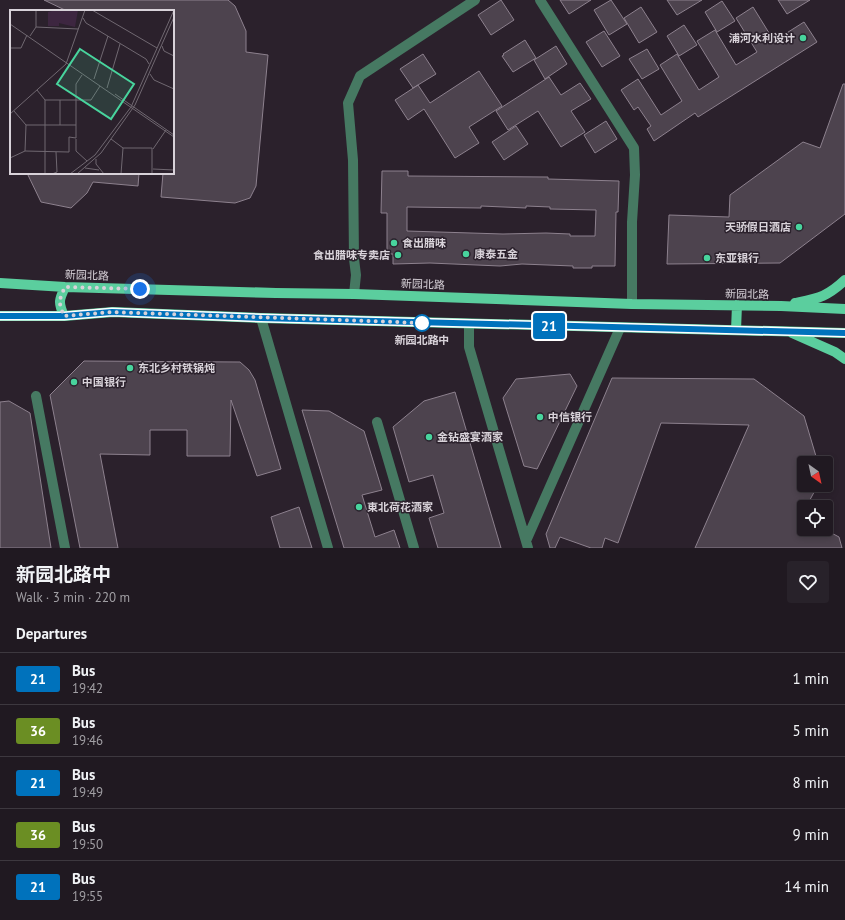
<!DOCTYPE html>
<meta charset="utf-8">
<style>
body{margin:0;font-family:"PT Sans","Noto Sans SC",sans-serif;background:#28222a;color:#f1f3f6;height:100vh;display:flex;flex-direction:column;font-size:15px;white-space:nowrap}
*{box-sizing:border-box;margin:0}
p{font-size:13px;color:#a2a0a5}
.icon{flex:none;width:22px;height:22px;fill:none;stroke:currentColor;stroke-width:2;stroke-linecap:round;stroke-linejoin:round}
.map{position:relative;height:548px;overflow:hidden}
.sheet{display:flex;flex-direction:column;background:#201921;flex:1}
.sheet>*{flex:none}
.badge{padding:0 8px;border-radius:3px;font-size:14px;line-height:26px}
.needle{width:26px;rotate:147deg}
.fabs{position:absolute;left:797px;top:456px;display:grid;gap:8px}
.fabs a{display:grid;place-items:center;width:36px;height:36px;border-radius:4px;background:#201921;box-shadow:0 2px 6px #0003,0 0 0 1px #3d383f;font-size:20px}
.you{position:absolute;width:20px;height:20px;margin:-10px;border:3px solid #fff;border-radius:50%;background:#1a73e8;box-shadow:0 0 0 6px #1a73e833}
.map>.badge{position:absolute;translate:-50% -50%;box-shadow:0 0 0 2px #fff}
h2{padding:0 16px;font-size:15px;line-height:36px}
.round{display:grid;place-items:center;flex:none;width:42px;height:42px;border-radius:4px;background:#28222a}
.headline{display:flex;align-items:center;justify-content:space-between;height:68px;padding:0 16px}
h1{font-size:19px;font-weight:700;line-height:30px}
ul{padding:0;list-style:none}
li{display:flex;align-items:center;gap:12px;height:52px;padding:0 16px;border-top:1px solid #3d383f}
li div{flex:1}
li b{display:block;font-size:15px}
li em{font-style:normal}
li .badge{min-width:44px;font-weight:700;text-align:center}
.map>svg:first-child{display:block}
.building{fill:#4d434e;stroke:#8d818e;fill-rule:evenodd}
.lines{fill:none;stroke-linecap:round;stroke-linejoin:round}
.minor{stroke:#467962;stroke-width:10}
.major{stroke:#5bce9e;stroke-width:10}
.line-casing{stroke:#fff;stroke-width:9}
.line{stroke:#0072bc;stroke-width:6}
.walk{stroke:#d8d2d9;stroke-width:4;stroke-dasharray:0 7.2}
.poi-dot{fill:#48d49d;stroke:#2b212c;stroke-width:1.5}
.stop-dot{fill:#fff;stroke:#0072bc;stroke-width:2}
.labels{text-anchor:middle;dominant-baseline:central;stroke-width:3;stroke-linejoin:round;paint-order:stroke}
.poi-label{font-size:11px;font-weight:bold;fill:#d8d2d9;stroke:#2b212c;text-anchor:start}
.street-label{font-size:11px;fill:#d8d2d9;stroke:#2b212c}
.stop-label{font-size:11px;font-weight:bold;fill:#d8d2d9;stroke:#2b212c}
.inset-road{fill:none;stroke:#706871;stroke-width:1}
.view{fill:#48d49d;fill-opacity:0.15;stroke:#48d49d;stroke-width:2}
.inset-edge{fill:none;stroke:#d8d2d9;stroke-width:2}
</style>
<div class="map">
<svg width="845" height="548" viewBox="0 0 845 548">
<rect width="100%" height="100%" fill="#2b212c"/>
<path class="building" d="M44,0h184l7,6 11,25v21l22,3 -12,131 -6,12 -15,5 -74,-6 2,-24h10v-162h-106z
M501,0l13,20 -23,15 -13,-20z
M560,0h31l-22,14z
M611,0l16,24 -18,11 -15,-25z
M667,0h35l-25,15z
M778,0h32l-23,14z
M722,1l13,20 -18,11 -12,-20z
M641,7l16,25 -18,11 -15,-25z
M753,7l21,34 30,-19 13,20 -119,75 -3,-4 -41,28 -7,-12 4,-3 -13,-19 -4,3 -13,-20 17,-11 23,36 21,-14 -22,-36 17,-11 22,36 20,-13 -22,-36 18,-11 21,35 21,-13 -21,-34z
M684,25l13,20 -18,11 -12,-20z
M604,31l16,25 -18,11 -16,-25z
M525,40l11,18 -23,14 -11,-16 2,-1 -1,-1z
M556,46l11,18 -22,15 -11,-19z
M647,49l12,20 -17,10 -13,-20z
M423,54l13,20 -23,14 -13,-19z
M479,71l23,35 -33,21 10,16 -24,15 -31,-49 -16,11 -13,-20 23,-15 12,18z
M549,77l12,18 19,-12 11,16 -20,12 14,21 -24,15 -23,-36 -30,19 -12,-19z
M843,84h2v130l-65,49 -113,1 2,-49 60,2 1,-22 73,-53 17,6z
M606,121l11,18 -22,14 -11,-18z
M516,126l12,18 -24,16 -12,-18z
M382,171h26v5l140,1v2l71,2 -1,31h-2l-1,54h-23v2h-19v-2l-51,-2 -22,2 -70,-3 -37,1v-10h-6v-41h-6zM481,206l45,2v-2l24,1v2l46,1 -1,26h-25v-2l-24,-1 -43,1 -96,-3v-24l74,1z
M27,173h112l-1,13 -45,-4 -6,11 -16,15 -30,-6z
M84,361l156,1 9,8 6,10 26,89 -24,7 -26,-76 -1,56h-43v-26h-37v25l-50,-1 18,94h-38l-30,-153z
M570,374l7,12 -40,83 -13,-3 -21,-68 13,-19z
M612,378l142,1 50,37 14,47h-14v22h14l-12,22h-2v22h20l15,8 3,11h-147l54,-123 -88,-2 -43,120 -13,-5 -3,10h-11l-31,-11 -5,11h-5l-4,-14z
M455,392l46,156h-63l-9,-30 15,-5 -11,-38 -24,7 -16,-55 31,-26z
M9,401l21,12 21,135h-51v-146z
M302,410l27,1 35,20 18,59 -20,5 13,42 19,-7 6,18h-56z
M299,507l13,41h-32l-9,-31z"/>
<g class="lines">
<path class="minor" d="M540,0l94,148 1,27 -3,47v82
M354,294l2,-19 -2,-16 -1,-99 -5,-57 12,-27 115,-76
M261,318l67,230
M469,324v23l59,201
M36,396l29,152
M377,422l37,126
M526,541l94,-213"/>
<path class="major" d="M0,283l65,4 211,6 78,1 278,10 149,2 64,3
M795,303c24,-5 32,-6 50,-23
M0,316h64l49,-4 148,6 584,15
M64,316c-6,-14 -5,-16 1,-29
M736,330l1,-25
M792,333l43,19 10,7"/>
</g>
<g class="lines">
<defs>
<path id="line" d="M0,316h64l48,-4 149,6 584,15"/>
</defs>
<use href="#line" class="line-casing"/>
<use href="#line" class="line"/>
<path class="walk" d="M140,289l-75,-2c-6,13 -7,15 -1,29l48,-4 310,11"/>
</g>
<g class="poi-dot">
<circle cx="803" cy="38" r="4"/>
<circle cx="799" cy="227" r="4"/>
<circle cx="394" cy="243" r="4"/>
<circle cx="466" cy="254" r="4"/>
<circle cx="398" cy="255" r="4"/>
<circle cx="707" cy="258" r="4"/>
<circle cx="130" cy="368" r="4"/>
<circle cx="74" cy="382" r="4"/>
<circle cx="540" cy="417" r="4"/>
<circle cx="429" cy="437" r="4"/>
<circle cx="359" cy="507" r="4"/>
</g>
<circle class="stop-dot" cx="422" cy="323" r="8"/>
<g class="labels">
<g class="poi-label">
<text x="795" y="38" text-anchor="end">浦河水利设计</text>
<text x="791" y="227" text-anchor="end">天骄假日酒店</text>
<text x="402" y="243">食出腊味</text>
<text x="474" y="254">康泰五金</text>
<text x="390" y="255" text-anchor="end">食出腊味专卖店</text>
<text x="715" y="258">东亚银行</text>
<text x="138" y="368">东北乡村铁锅炖</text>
<text x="82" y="382">中国银行</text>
<text x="548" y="417">中信银行</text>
<text x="437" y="437">金钻盛宴酒家</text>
<text x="367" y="507">東北荷花酒家</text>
</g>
<g class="street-label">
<text transform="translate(87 275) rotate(2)">新园北路</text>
<text transform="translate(423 284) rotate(2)">新园北路</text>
<text transform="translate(747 294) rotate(1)">新园北路</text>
</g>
<g class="stop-label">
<text x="422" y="340">新园北路中</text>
</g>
</g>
<g transform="translate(10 10)">
<rect width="164" height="164" fill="#2b212c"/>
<path d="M46,0h22l-3,17 -16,-4v3h-11v-14z" fill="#3d2640"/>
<path class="inset-road" d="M82,0l65,38M73,8l3,5 60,36 3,5M0,14l164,113M26,17l42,2M20,26l6,-9v-17M152,36l2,5 10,5M0,38h11l6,-13M140,64l4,6 20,9M84,69l14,-43M97,78l13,-44M27,80l8,10v74M105,84l59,41M35,90h46l9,-14M4,101l12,14 -1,26M0,104l56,-50 19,-54M16,115h50M50,115v-25M66,129v12l11,10M101,129l12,9h29M143,139l13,-19M0,148l15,-7 44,1v-15l7,1v-54l6,-9M86,149v5l8,10M75,158l14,2M143,159l21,1M42,164l5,-2 -1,-20M60,164l25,-19 36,-48 43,-97M67,164l24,-21 34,-48 39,-88M111,164l2,-26M142,164v-26"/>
<path class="view" d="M70,39l54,35 -23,35 -54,-35z"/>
<rect width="164" height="164" class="inset-edge"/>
</g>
</svg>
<div class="fabs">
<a><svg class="needle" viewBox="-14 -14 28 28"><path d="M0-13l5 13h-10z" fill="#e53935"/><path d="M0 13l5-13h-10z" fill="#a2a0a5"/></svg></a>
<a><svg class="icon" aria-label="locate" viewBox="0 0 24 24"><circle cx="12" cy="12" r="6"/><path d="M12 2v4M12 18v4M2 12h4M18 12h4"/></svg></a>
</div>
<div class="you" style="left:140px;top:289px"></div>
<b class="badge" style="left:549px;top:326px;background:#0072bc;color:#fff">21</b>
</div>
<section class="sheet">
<div class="headline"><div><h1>新园北路中</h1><p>Walk · 3 min · 220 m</p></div><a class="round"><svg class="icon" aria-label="heart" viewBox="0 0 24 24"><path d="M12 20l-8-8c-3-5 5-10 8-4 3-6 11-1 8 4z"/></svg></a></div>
<h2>Departures</h2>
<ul>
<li><span class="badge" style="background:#0072bc;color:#fff">21</span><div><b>Bus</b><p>19:42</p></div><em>1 min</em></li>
<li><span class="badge" style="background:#6b8e23;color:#fff">36</span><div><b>Bus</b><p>19:46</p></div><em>5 min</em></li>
<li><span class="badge" style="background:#0072bc;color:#fff">21</span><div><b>Bus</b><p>19:49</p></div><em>8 min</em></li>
<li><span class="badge" style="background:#6b8e23;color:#fff">36</span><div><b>Bus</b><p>19:50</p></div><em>9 min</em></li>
<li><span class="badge" style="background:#0072bc;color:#fff">21</span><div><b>Bus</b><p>19:55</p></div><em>14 min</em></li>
</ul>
</section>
